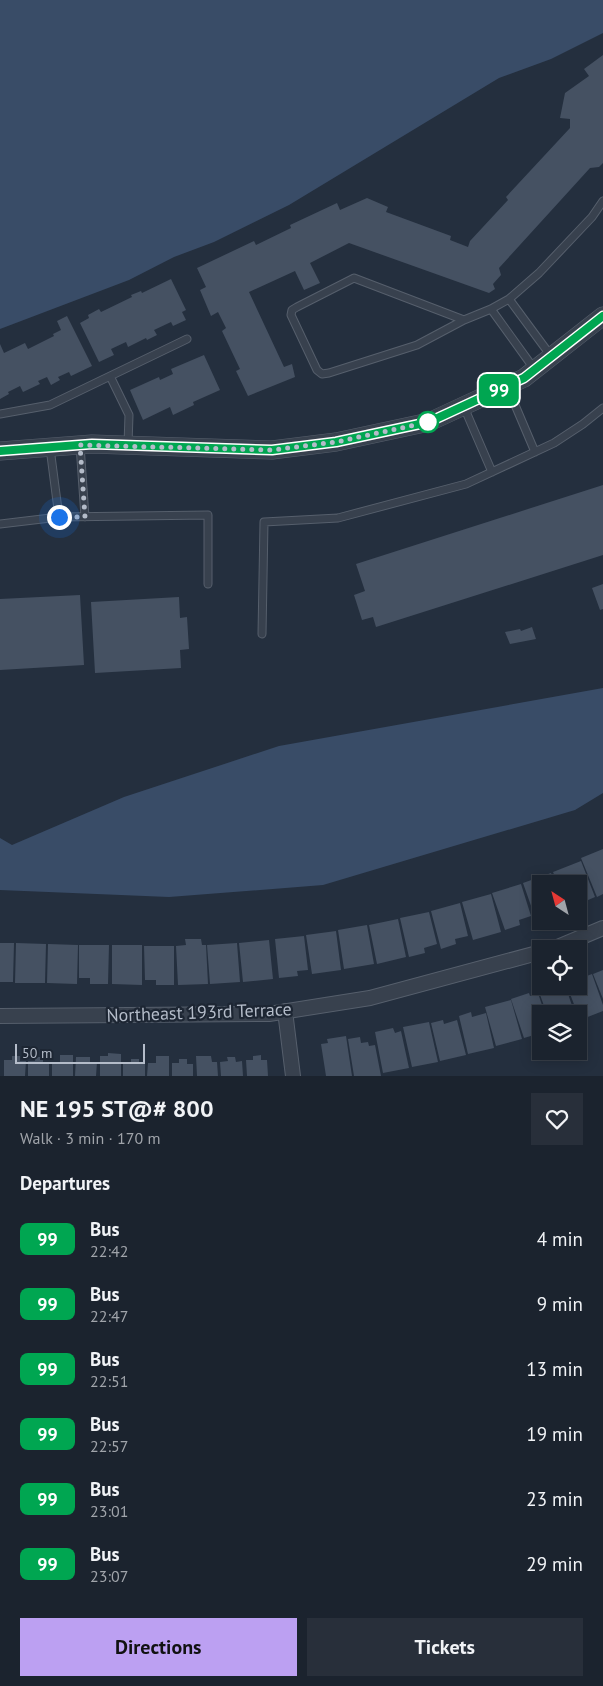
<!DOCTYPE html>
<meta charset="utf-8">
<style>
body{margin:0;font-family:"PT Sans",sans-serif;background:#282f3a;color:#f1f3f6;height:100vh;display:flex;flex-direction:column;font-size:19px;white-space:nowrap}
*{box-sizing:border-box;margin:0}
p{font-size:16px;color:#a0a4aa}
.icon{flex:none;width:28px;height:28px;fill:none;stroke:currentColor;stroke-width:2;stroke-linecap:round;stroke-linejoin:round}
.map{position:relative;height:1076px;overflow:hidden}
.drawer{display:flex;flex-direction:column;background:#1b232e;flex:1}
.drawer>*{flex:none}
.badge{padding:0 10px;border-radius:8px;font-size:18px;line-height:32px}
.needle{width:32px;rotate:324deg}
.fabs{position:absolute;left:532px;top:875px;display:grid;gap:10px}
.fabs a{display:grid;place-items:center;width:55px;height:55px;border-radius:0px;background:#1b232e;box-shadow:0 2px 12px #0003,0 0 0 1px #39404a;font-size:25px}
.scale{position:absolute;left:15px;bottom:12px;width:130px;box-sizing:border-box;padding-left:5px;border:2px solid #b4bcc9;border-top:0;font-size:14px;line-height:18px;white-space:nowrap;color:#b4bcc9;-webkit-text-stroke:4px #1d2633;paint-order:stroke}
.you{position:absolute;width:25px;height:25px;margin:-12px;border:4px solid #fff;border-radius:50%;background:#1a73e8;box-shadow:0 0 0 8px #1a73e833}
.map>.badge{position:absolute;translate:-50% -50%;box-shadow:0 0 0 2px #fff}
h2{padding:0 20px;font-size:19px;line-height:45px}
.round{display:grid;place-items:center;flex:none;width:52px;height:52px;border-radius:0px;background:#282f3a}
.overview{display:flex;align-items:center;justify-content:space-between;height:85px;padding:0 20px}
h1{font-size:24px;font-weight:700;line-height:38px}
.cta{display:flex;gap:10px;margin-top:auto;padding:10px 20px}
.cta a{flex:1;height:58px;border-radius:0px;background:#bca0f2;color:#111;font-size:20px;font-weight:700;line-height:58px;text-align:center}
.cta a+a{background:#282f3a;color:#f1f3f6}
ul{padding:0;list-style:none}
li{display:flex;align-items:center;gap:15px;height:65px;padding:0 20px}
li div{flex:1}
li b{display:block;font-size:19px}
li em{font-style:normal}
li .badge{min-width:55px;font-weight:700;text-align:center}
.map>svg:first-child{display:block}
.water{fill:#394c67}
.building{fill:#455162}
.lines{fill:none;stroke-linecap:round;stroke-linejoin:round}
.service-casing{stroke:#565f6c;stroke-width:9}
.minor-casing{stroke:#565f6c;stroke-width:16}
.tertiary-casing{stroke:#565f6c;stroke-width:19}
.service{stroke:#38414e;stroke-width:7}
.minor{stroke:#38414e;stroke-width:14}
.tertiary{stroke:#38414e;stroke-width:18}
.line-casing{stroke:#fff;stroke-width:11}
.line{stroke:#00a651;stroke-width:8}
.walk{stroke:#b4bcc9;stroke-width:5;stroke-dasharray:0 9}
.stop-dot{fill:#fff;stroke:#00a651;stroke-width:2.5}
.labels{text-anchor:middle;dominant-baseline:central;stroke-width:4.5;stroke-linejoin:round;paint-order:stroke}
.street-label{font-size:18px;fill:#b4bcc9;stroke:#1d2633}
</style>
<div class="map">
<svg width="603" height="1076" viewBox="0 0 603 1076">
<rect width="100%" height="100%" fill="#242f3e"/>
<path class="water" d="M0,0h603v33l-52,26 -52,19 -210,127 -75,37 -40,15 -45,23 -129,49z
M603,688v105l-28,17 -252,75 -154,12 -169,-7v-52l12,7 112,-48 155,-51z"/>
<path class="building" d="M603,55v108l-4,4 -9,1 -91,100 2,7 -8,9 2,5 -6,4 -140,-50 -39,20 10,20 -16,7 -9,-19 -46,21 35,75 8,-3 3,13 -47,19 -12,-25 4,-2 -18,-38 4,-3 -8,-16 -7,4 -11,-26 6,-3 -9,-19 57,-27 2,4 35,-17 -1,-3 47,-22 3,7 27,-12 21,9 -2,5 65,24 -1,4 18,7 2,-6 38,-41 -2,-3 64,-69v-9l-10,-1 5,-25 24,-17 -5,-7z
M171,279l15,31 -4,2 4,8 -13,6 -2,-4 -17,8 3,5 -10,5 -1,-2 -18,9 -2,-5 -15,7 3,6 -15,7 -19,-39 9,-5 -1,-3 11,-6 2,3 31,-15 -1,-2 10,-4 1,2z
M67,316l25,50 -21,10 -2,-4 -11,5 2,3 -9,5 -4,-8 -9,4 2,3 -17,8 -3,-6 -12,6 1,2 -9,5v-55l4,9 21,-10 3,6 26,-13 -1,-2 8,-4 -4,-9z
M204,355l16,35 -27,12 1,3 -21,10 -3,-8 -27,13 -13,-30 29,-13 1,3 13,-6 -2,-5z
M603,485v70l-227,72 -3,-10 -11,3 -8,-25 11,-4 -9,-27z
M603,584v25l-3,1 -8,-22z
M80,595l4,70 -84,5v-71z
M179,597l1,21 7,-1 2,32 -9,1 1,18 -86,5 -4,-71z
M532,627l4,12 -26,5 -5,-12 15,-3 1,2z
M603,849v45l-6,3 -16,-39z
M581,861l14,36 -16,7v-20h-21l-5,-12z
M551,873l4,11h-14v34l-5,2 -13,-37z
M521,884l10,32 -12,4 1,5 -15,5 -13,-37z
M491,894l10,38 -28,8 -11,-38z
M460,903l8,33 -13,3 1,5 -15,5 -10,-38z
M429,912l8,32 -13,4 1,5 -16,4 -9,-39z
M398,919l8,38 -29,7 -8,-39z
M367,925l7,39 -30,5 -6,-39z
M336,931l5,39 -29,4 -6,-39z
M304,936l4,34 -11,1 1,5 -19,2 -4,-39z
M185,939h16l1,6h4l2,39 -30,1 -2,-39 10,-1z
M269,940l4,39 -30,3 -4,-39z
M0,943h14l-1,39h-13z
M16,943l30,1 -1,39h-30z
M237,943l3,39 -30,2 -3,-39z
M48,944l30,1 -1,39 -30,-1z
M79,945h30l-1,39h-18v-6h-11z
M112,945h30v40l-30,-1z
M144,946h30v39h-18v-5h-11z
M603,970v29l-10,-25z
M583,974l1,3 8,-3 11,31v6l-23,9 -13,-34h12v-11z
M551,988l2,6 7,-2 2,4 6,-2 7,20h-28l-8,-22z
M529,993l1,3 8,-3 7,21h-4v19l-17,5 -13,-39z
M511,1000l11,39 -26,7 -11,-39z
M471,1012l1,5 14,-4 8,35 -26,6 -9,-38z
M443,1020l1,4 13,-4 9,35 -26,6 -9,-38z
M429,1022l9,40 -26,5 -9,-40z
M393,1028l2,5 6,-2 8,37 -26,5 -8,-41z
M346,1036l6,40h-26l-5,-32 7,-1 -1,-4z
M360,1037l1,6 7,-1 1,4 6,-1 6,31h-27l-6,-37z
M108,1053l13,1v22h-21v-20h8z
M60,1055h13v21h-21v-14h8z
M261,1055v5h6l1,16h-21l-1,-16h7v-4z
M12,1056h8v5h6l-1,15h-21v-16h8z
M156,1056h13v20h-22l1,-13h8z
M196,1056h15l1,6h5l1,14h-21z
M35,1057h8v5h6v14h-21v-15h7z
M76,1057h14v5h7l-1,14h-21z
M227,1057h8l1,5 6,-1 1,15h-22l-1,-14 8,-1z
M131,1059h8v5h6v12h-22v-13h8z
M179,1059h8v5h6v12h-21v-13h7z"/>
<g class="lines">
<defs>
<path id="service" d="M509,299l42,57
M491,309l44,61
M464,320l-110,-42 -57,29 -5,3 -1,5 26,55 5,4 7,-1 88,-28 47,-25 27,-11 18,-10 30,-26 53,-56 11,-16
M110,376l19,39 -1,29
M507,386l28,66
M464,407l28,65
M0,414l50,-9 137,-66
M80,445l5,72
M50,448l9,69
M0,524l59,-7 149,-2v69
M262,634l2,-112 74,-4 128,-34 88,-41 29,-19 20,-16"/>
<path id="minor" d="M553,949l50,-21
M285,1011l8,65
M0,1016l269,-2 101,-16 171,-46"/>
<path id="tertiary" d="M0,451l92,-7 180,6 64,-8 93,-20 95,-44 79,-62"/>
</defs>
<use href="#service" class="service-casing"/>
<use href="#minor" class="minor-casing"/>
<use href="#tertiary" class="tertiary-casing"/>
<use href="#service" class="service"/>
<use href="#minor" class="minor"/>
<use href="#tertiary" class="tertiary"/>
</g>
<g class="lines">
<defs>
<path id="line" d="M0,451l92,-7 180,6 64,-8 93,-20 95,-44 79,-62"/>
</defs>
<use href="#line" class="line-casing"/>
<use href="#line" class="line"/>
<path class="walk" d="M59,517h26l-5,-72 192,5 64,-8 93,-20h-1"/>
</g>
<circle class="stop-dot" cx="428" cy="422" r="10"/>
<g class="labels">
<g class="street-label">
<text transform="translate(199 1012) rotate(-2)">Northeast 193rd Terrace</text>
</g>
</g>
</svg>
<div class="fabs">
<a><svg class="needle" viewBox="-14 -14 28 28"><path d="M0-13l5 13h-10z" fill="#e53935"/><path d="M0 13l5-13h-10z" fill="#a0a4aa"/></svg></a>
<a><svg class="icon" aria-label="locate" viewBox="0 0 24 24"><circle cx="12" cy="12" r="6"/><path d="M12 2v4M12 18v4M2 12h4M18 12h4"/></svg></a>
<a><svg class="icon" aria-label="layers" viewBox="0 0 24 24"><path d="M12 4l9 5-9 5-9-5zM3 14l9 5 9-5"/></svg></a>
</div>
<div class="scale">50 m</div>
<div class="you" style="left:59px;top:517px"></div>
<b class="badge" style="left:499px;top:390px;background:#00a651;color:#fff">99</b>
</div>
<section class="drawer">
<div class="overview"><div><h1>NE 195 ST@# 800</h1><p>Walk · 3 min · 170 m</p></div><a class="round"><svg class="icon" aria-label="heart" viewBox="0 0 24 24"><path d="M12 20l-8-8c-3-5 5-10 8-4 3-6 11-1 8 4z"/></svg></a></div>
<h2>Departures</h2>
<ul>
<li><span class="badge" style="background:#00a651;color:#fff">99</span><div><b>Bus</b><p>22:42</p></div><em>4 min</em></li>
<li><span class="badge" style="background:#00a651;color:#fff">99</span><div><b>Bus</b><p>22:47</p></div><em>9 min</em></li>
<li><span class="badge" style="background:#00a651;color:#fff">99</span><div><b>Bus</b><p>22:51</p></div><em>13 min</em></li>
<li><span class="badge" style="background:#00a651;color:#fff">99</span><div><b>Bus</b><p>22:57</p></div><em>19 min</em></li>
<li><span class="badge" style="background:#00a651;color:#fff">99</span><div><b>Bus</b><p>23:01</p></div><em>23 min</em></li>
<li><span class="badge" style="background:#00a651;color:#fff">99</span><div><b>Bus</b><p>23:07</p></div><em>29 min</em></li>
</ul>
<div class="cta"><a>Directions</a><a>Tickets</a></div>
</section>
